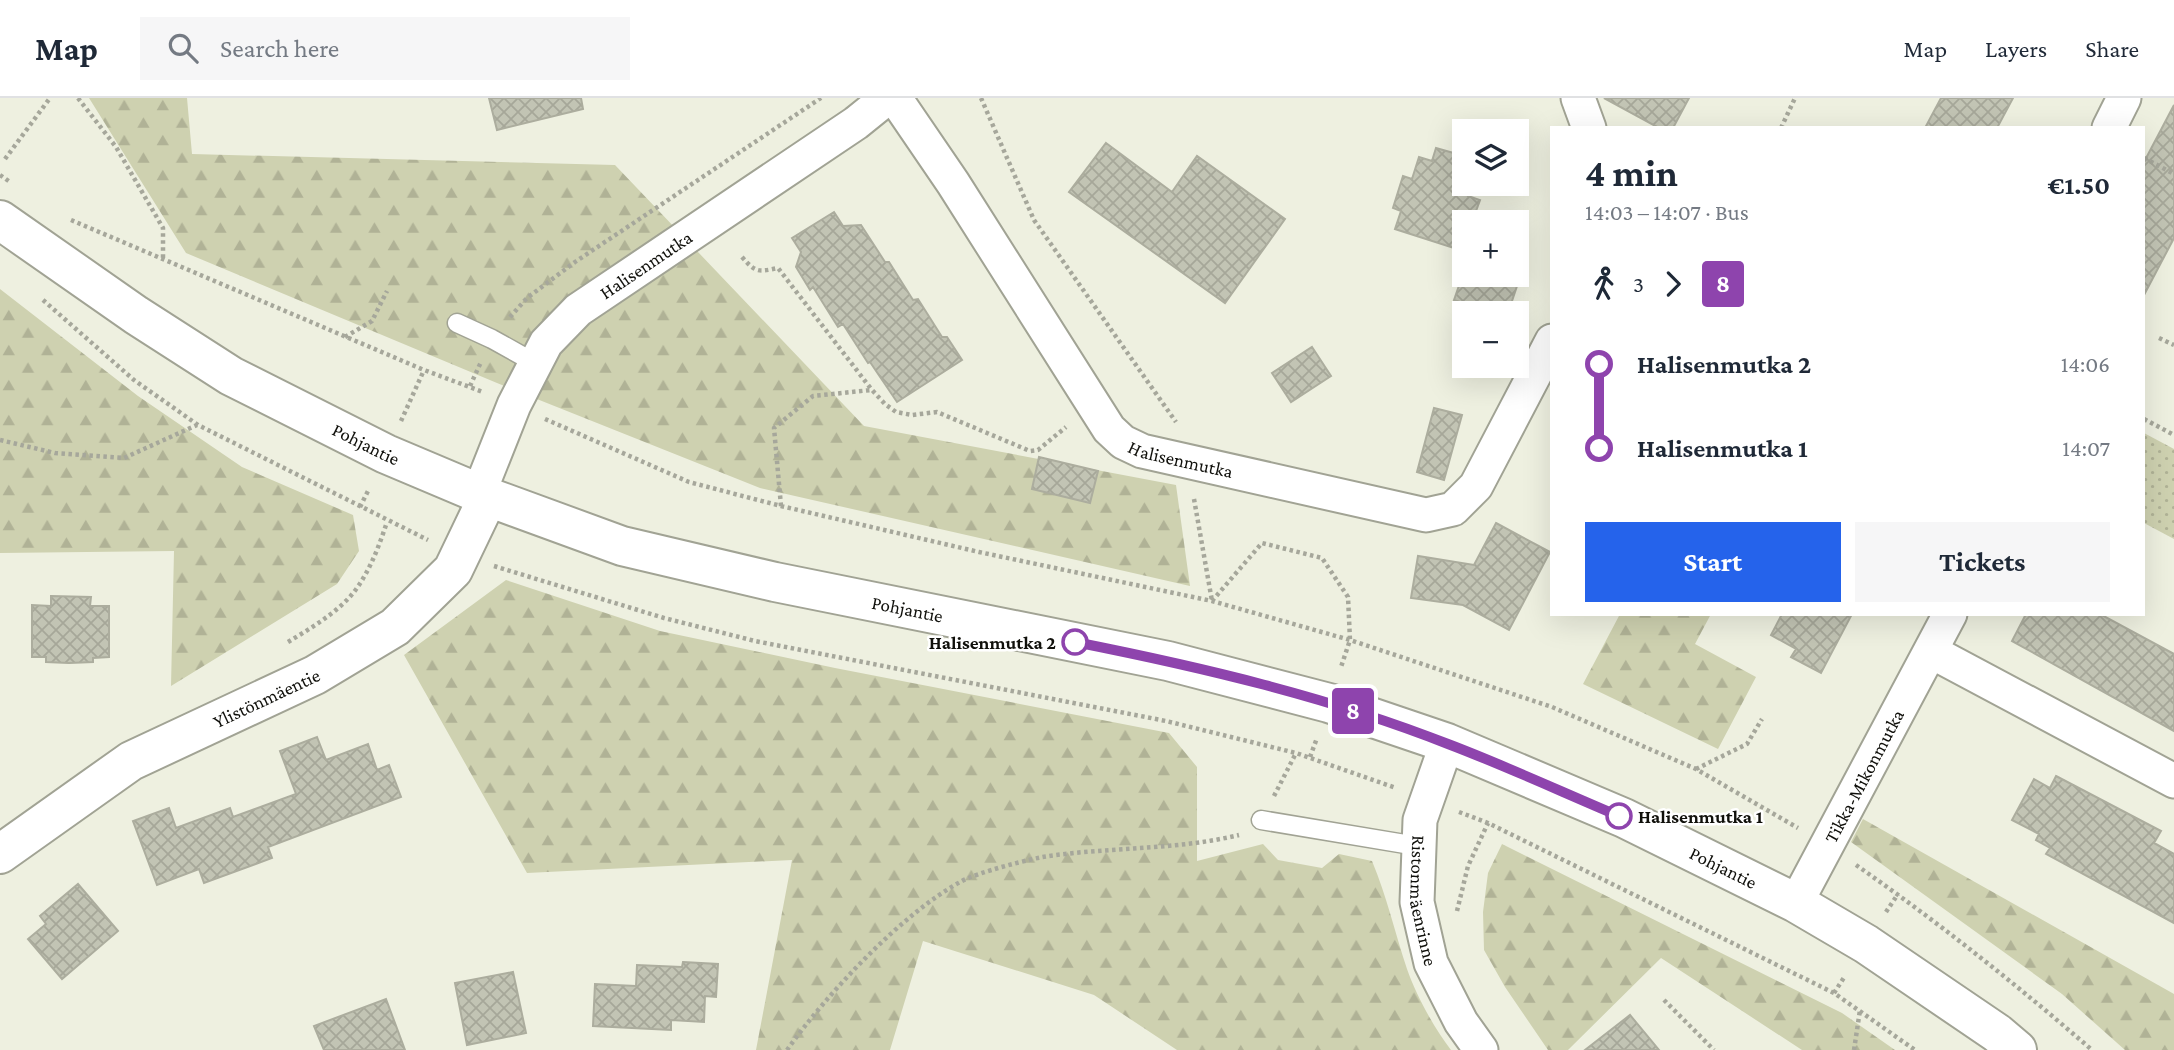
<!DOCTYPE html>
<meta charset="utf-8">
<style>
body{margin:0;font-family:"Crimson Pro",serif;background:#f6f6f7;color:#1f2937;height:100vh;display:flex;flex-direction:column;font-size:26px;white-space:nowrap}
*{box-sizing:border-box;margin:0}
p{font-size:23px;color:#747a83}
.icon{flex:none;width:38px;height:38px;fill:none;stroke:currentColor;stroke-width:2;stroke-linecap:round;stroke-linejoin:round}
.map{position:relative;flex:1;overflow:hidden}
.drawer{position:absolute;left:1550px;top:28px;width:595px;height:490px;display:flex;flex-direction:column;background:#fff;border-radius:0px;box-shadow:0 7px 28px #0002}
.drawer>*{flex:none}
.badge{padding:0 14px;border-radius:5px;font-size:24px;line-height:46px}
.buttons{position:absolute;left:1452px;top:21px;display:grid;gap:14px}
.buttons a{display:grid;place-items:center;width:77px;height:77px;border-radius:0px;background:#fff;box-shadow:0 7px 28px #0002;font-size:35px}
.map>.badge{position:absolute;translate:-50% -50%;box-shadow:0 0 0 4px #fff}
.legs{display:flex;align-items:center;gap:10px;height:77px;padding:0 35px;font-size:23px}
.legs p{margin-inline-start:auto}
.overview{display:flex;align-items:center;justify-content:space-between;height:119px;padding:0 35px}
h1{font-size:38px;font-weight:700;line-height:52px}
.cta{display:flex;gap:14px;margin-top:auto;padding:14px 35px}
.cta a{flex:1;height:80px;border-radius:0px;background:#2563eb;color:#fff;font-size:28px;font-weight:700;line-height:80px;text-align:center}
.cta a+a{background:#f6f6f7;color:#1f2937}
ul{padding:0 35px;list-style:none}
li{display:flex;align-items:center;gap:24px;height:84px;font-size:26px}
li i{display:grid;place-items:center;width:10px;height:100%;margin:0 9px;background:currentColor}
li i::after{content:'';width:18px;height:18px;margin:-9px;border:5px solid;border-radius:50%;background:#fff}
li p{margin-inline-start:auto}
li:first-child i{background:linear-gradient(#0000 50%,currentColor 0)}
li:last-child i{background:linear-gradient(currentColor 50%,#0000 0)}
header{display:flex;align-items:center;gap:42px;box-sizing:border-box;height:98px;padding:0 35px;background:#fff;border-bottom:2px solid #e0e1e3}
header strong{font-size:33px}
nav{display:flex;gap:38px;margin-inline-start:auto;font-size:24px}
.search{width:490px;height:63px;background:#f6f6f7;display:flex;align-items:center;gap:18px;box-sizing:border-box;padding:0 24px;border-radius:0px;color:#747a83;font-size:26px}
.map>svg:first-child{display:block}
.forest{fill:url(#forest-firs)}
.park{fill:url(#park-dots)}
.building{fill:url(#building-cross-hatch);stroke:#acad9e;stroke-width:2}
.lines{fill:none;stroke-linecap:round;stroke-linejoin:round}
.service-casing{stroke:#a1a394;stroke-width:21}
.minor-casing{stroke:#a1a394;stroke-width:37}
.tertiary-casing{stroke:#a1a394;stroke-width:42}
.path{stroke:#a6a79b;stroke-width:4.5;stroke-dasharray:3.5 3.5;stroke-linecap:butt}
.service{stroke:#fff;stroke-width:18}
.minor{stroke:#fff;stroke-width:33}
.tertiary{stroke:#fff;stroke-width:38}
.line-1-casing{stroke:#fff;stroke-width:16}
.line-1{stroke:#8e44ad;stroke-width:10}
.stop-1-dot{fill:#fff;stroke:#8e44ad;stroke-width:3.5}
.labels{text-anchor:middle;dominant-baseline:central;stroke-width:5;stroke-linejoin:round;paint-order:stroke}
.street-label{font-size:19px;fill:#10100b;stroke:#fff}
.stop-label{font-size:19px;font-weight:bold;fill:#10100b;stroke:#fff;text-anchor:end}
</style>
<header>
<strong>Map</strong>
<div class="search"><svg class="icon" aria-label="search" viewBox="0 0 24 24"><circle cx="10" cy="10" r="6"/><path d="M15 15l6 6"/></svg>Search here</div>
<nav><a>Map</a><a>Layers</a><a>Share</a></nav>
</header>
<div class="map">
<svg width="2174" height="952" viewBox="0 0 2174 952">
<defs>
<pattern id="forest-firs" width="22" height="20" patternUnits="userSpaceOnUse" patternTransform="scale(1.75)"><rect width="22" height="20" fill="#ced1b0"/><path d="M5 1l3.5 6h-7zM16 11l3.5 6h-7z" fill="#b0b296"/></pattern>
<pattern id="park-dots" width="8" height="8" patternUnits="userSpaceOnUse" patternTransform="scale(1.75)"><rect width="8" height="8" fill="#ced1b0"/><path d="M2 2h.1M6 6h.1" fill="none" stroke="#b0b296" stroke-width="1.8" stroke-linecap="round"/></pattern>
<pattern id="building-cross-hatch" width="8" height="8" patternUnits="userSpaceOnUse" patternTransform="scale(1.75)"><rect width="8" height="8" fill="#c2c4b4"/><path d="M0 0l8 8M0 8l8-8" fill="none" stroke="#a6a799"/></pattern>
</defs>
<rect width="100%" height="100%" fill="#eef0e0"/>
<path class="forest" d="M89,0h98l5,56 423,11 249,261 312,59 14,101 -430,-98 -263,-105 -311,-130z
M0,191l138,107 104,71 111,48 6,36 -22,33 -166,102 3,-135 -174,2z
M506,482l154,51 175,37 334,65 28,34v94l66,-17 15,16 44,8 17,-14 33,7c15,36 23,72 35,108 9,26 27,59 44,81h-274l-83,-55 -171,-54 -33,109h-134l36,-190 -265,13 -123,-218z
M1620,516h91l-16,30 61,33 -38,72 -135,-65z
M1863,721l311,175v56h-49l-63,-56 -211,-152z
M1502,746l340,169 53,37h-93l-141,-92 -93,92h-20l-43,-63 -21,-37 -1,-38 5,-39z"/>
<path class="park" d="M2144,335l30,16v90l-30,-16z"/>
<path class="building" d="M489,0h92l2,11 -86,21z
M1604,0h85l-16,30h-14z
M1941,0h72l-16,30h-72z
M2174,7v133l-30,57v-133z
M1106,45l66,49 25,-36 88,63 -60,84 -156,-111z
M1436,50l28,8 -9,28h17l-4,12 12,4 -8,22h-7l-2,29 -68,-22 6,-18 -8,-3 10,-32 9,3 7,-22 13,4z
M834,114l9,14 18,-1 24,37h4l24,38 5,-1 24,38h5l15,23 -65,42 -27,-40 -2,1 -25,-39 -5,3 -25,-40 -3,3 -14,-23 5,-15 -9,-14z
M1465,170v7l56,-1 -13,39h-14l-40,-13z
M1312,249l19,29 -40,26 -19,-29z
M1434,310l28,7 -18,65 -27,-8z
M1039,359l59,14 -8,32 -58,-14z
M1496,425l54,29 -41,78 -46,-25 -52,-7 7,-42 56,9z
M51,498l40,1 -1,9h19v51l-16,1v4l-24,1 -23,-1v-5h-14v-52l19,1z
M1782,516h70l-31,59 -30,-16 5,-8 -25,-14z
M2026,516h74l74,40v77l-162,-90z
M317,639l9,23 42,-16 9,26 12,-5 12,32 -133,50 4,11 -68,25 -5,-14 -42,16 -24,-64 36,-13 7,20 54,-20 3,9 63,-23 -16,-43z
M2056,678l105,55 -7,12 20,11v69l-128,-69 4,-6 -14,-8 3,-6 -27,-14 22,-41 16,9z
M78,786l40,47 -56,48 -34,-40 18,-15 -6,-8z
M683,864l35,2 -2,33 -11,-1 -1,26 -33,-2v10l-78,-4 2,-42 41,2 1,-21 45,2z
M513,874l13,61 -59,12 -12,-62z
M386,901l19,51h-81l-10,-24z
M1630,917l29,35h-74z"/>
<g class="lines">
<defs>
<path id="service" d="M457,225l35,16 43,24
M1261,722l156,26"/>
<g id="minor">
<path id="s1" d="M895,0l58,85 156,246 14,13 19,9 284,64 27,-6 23,-23 76,-145"/>
<path d="M1578,0l11,30"/>
<path d="M2109,30l15,-30"/>
<path id="s2" d="M479,395l35,-88 32,-62 32,-33 278,-187 31,-25"/>
<path d="M1932,554l242,129"/>
<path id="s3" d="M1447,645l-27,77 -3,82 14,61 30,59 20,28"/>
<path id="s4" d="M1796,805l154,-289"/>
</g>
<g id="tertiary">
<path id="s5" d="M0,122l136,95 95,61 155,78 102,43 134,49 153,36 393,79 161,42 118,40 177,75 172,85 70,41 131,89 20,17"/>
<path id="s6" d="M0,756l131,-93 184,-86 80,-48 58,-57 35,-73"/>
</g>
</defs>
<use href="#service" class="service-casing"/>
<use href="#minor" class="minor-casing"/>
<use href="#tertiary" class="tertiary-casing"/>
<path class="path" d="M78,0l38,49 47,81v32
M981,0l53,122 142,202
M1781,30l14,-30
M2144,60l30,16
M5,61l45,-61
M0,77l10,7
M71,122l353,150 59,22
M742,159c14,16 16,15 36,11l94,122 13,14 11,8 16,3 25,-3 93,39 8,-1 28,-23
M43,202l91,80 64,45 230,115
M510,219l17,-19 48,-36 246,-164
M345,239l27,-16 15,-30
M2159,240l15,7
M470,288l11,-24
M545,321l144,63 92,24 198,46 233,49 138,39 202,67 144,62 102,59
M2144,321l30,16
M401,323l23,-51
M0,342l55,13 69,5 73,-33
M1194,401l18,102
M781,408l-7,-78 39,-32 58,-6
M360,409l9,-18
M494,468l170,52 91,23 411,80 130,32 100,35
M1212,503l50,-58 60,15 26,39 2,43 -9,27
M288,544c23,-14 49,-29 66,-50 16,-21 25,-46 33,-70
M1310,659l7,-19
M1696,671l51,-25 15,-25
M1274,698l22,-43
M1459,714l29,11 346,170 81,57
M1856,767c82,57 161,120 236,185
M1457,813l11,-45 20,-43
M1886,814l12,-18
M1834,895l11,-17
M1664,902l50,50
M787,952c39,-55 115,-137 175,-169 14,-8 70,-23 87,-25 63,-9 128,-6 190,-21
M1854,952l6,-40"/>
<use href="#service" class="service"/>
<use href="#minor" class="minor"/>
<use href="#tertiary" class="tertiary"/>
</g>
<g class="lines">
<defs>
<path id="line-1" d="M1075,544c126,25 254,55 373,102 58,22 114,48 171,72"/>
</defs>
<use href="#line-1" class="line-1-casing"/>
<use href="#line-1" class="line-1"/>
</g>
<g class="stop-1-dot">
<circle cx="1075" cy="544" r="12"/>
<circle cx="1619" cy="718" r="12"/>
</g>
<g class="labels">
<g class="street-label">
<text stroke="none"><textPath href="#s2" startOffset="292">Halisenmutka</textPath></text>
<text stroke="none"><textPath href="#s5" startOffset="430">Pohjantie</textPath></text>
<text stroke="none"><textPath href="#s1" startOffset="474">Halisenmutka</textPath></text>
<text stroke="none"><textPath href="#s5" startOffset="998">Pohjantie</textPath></text>
<text stroke="none"><textPath href="#s6" startOffset="310">Ylistönmäentie</textPath></text>
<text stroke="none"><textPath href="#s4" startOffset="144">Tikka-Mikonmutka</textPath></text>
<text stroke="none"><textPath href="#s5" startOffset="1858">Pohjantie</textPath></text>
<text stroke="none"><textPath href="#s3" startOffset="163">Ristonmäenrinne</textPath></text>
</g>
<g class="stop-label">
<text x="1056" y="544">Halisenmutka 2</text>
<text x="1638" y="718" text-anchor="start">Halisenmutka 1</text>
</g>
</g>
</svg>
<div class="buttons">
<a><svg class="icon" aria-label="layers" viewBox="0 0 24 24"><path d="M12 4l9 5-9 5-9-5zM3 14l9 5 9-5"/></svg></a>
<a>+</a>
<a>−</a>
</div>
<b class="badge" style="left:1353px;top:613px;background:#8e44ad;color:#fff">8</b>
<section class="drawer">
<div class="overview"><div><h1>4 min</h1><p>14:03 – 14:07 · Bus</p></div><b>€1.50</b></div>
<div class="legs"><svg class="icon" aria-label="walk" viewBox="0 0 24 24"><circle cx="13" cy="4" r="2"/><path d="M13 8l-2 6 4 7M11 14l-3 7M7 12l3-4h3l4 4"/></svg>3<svg class="icon" aria-label="forward" viewBox="0 0 24 24"><path d="M9 5l7 7-7 7"/></svg><b class="badge" style="background:#8e44ad;color:#fff">8</b></div>
<ul>
<li><i style="color:#8e44ad"></i><b>Halisenmutka 2</b><p>14:06</p></li>
<li><i style="color:#8e44ad"></i><b>Halisenmutka 1</b><p>14:07</p></li>
</ul>
<div class="cta"><a>Start</a><a>Tickets</a></div>
</section>
</div>
